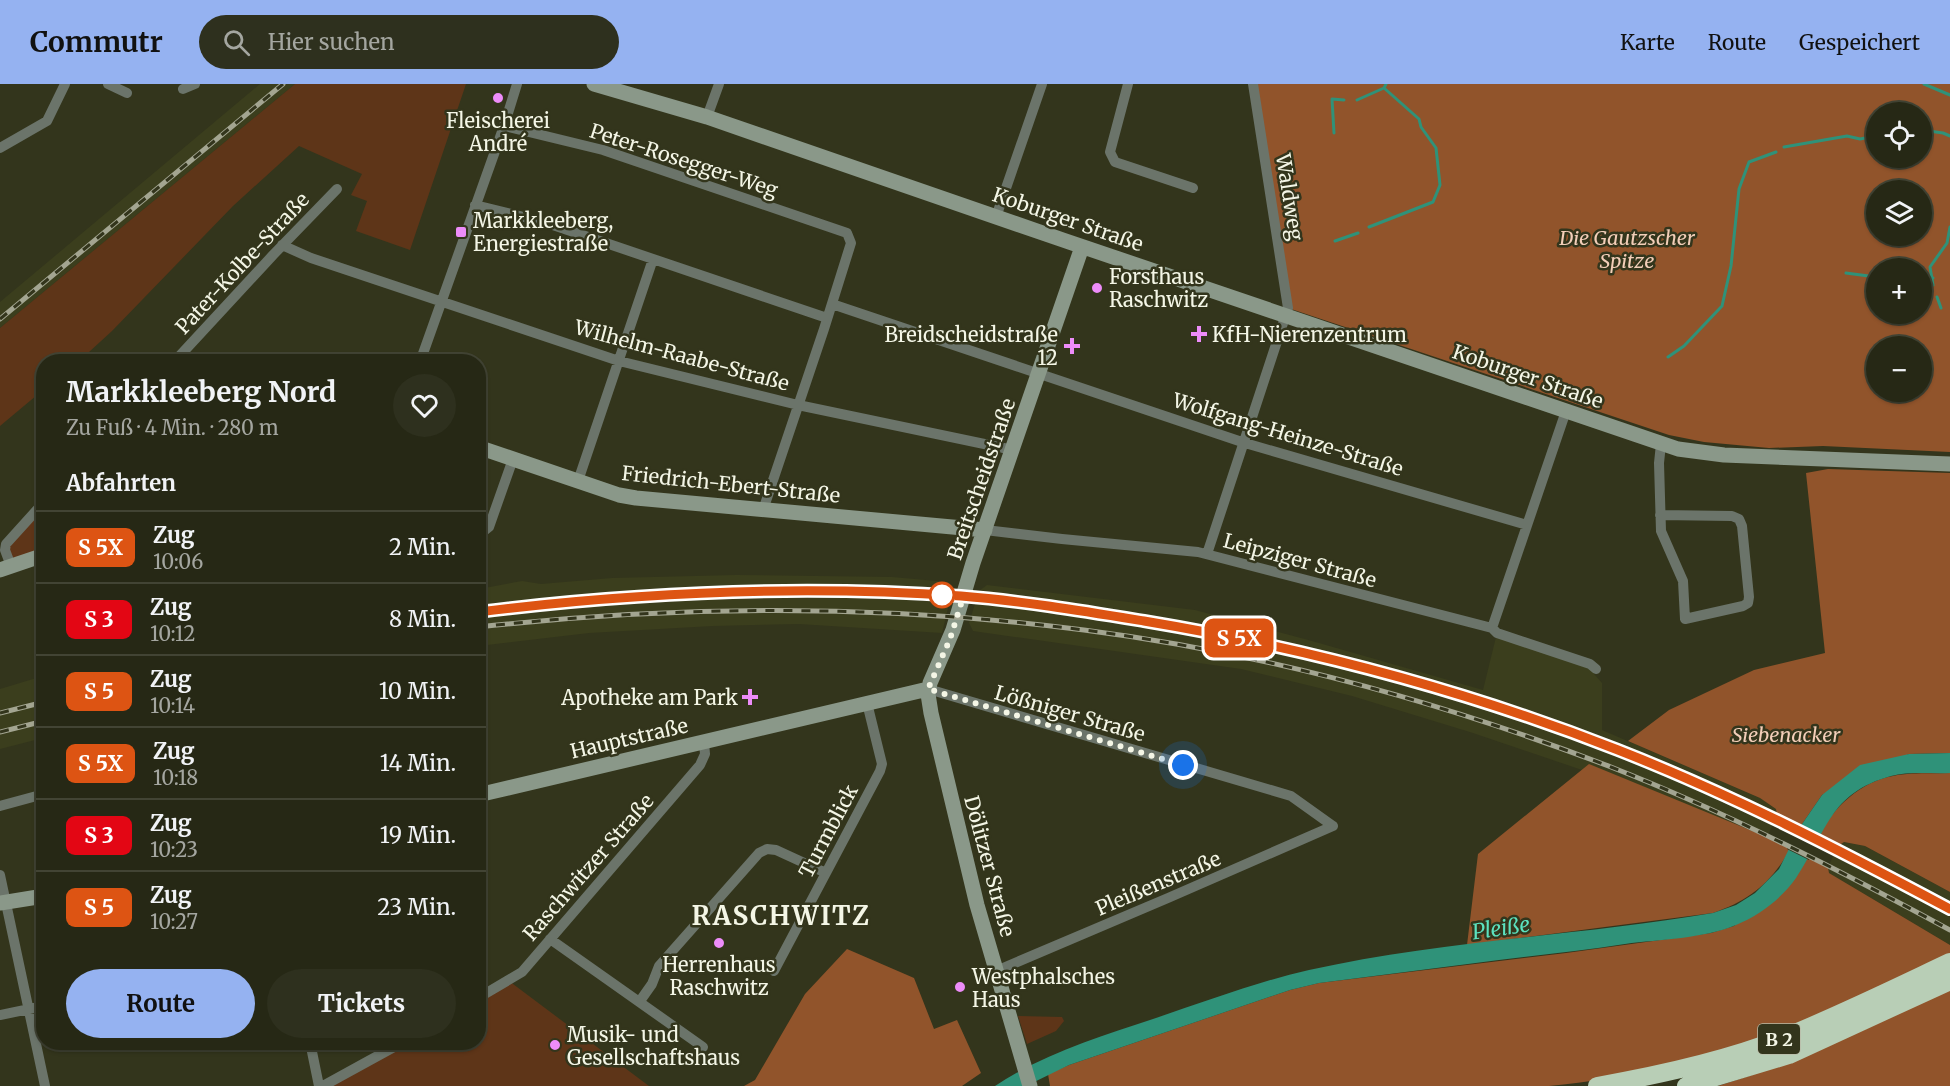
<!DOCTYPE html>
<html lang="de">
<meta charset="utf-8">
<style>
body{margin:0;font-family:Merriweather,serif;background:#2e301e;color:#f1f3f6;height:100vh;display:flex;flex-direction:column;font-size:22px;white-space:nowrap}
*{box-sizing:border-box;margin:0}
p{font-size:20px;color:#a4a6a0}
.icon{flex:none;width:33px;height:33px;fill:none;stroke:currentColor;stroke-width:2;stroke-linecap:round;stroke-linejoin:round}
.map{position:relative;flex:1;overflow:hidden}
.drawer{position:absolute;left:36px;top:270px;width:450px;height:696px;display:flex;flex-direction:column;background:#262815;border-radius:24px;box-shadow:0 2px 4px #0004,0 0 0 2px #424434}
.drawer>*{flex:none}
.badge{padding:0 12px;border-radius:9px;font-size:21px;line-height:39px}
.controls{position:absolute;left:1866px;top:18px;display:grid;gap:12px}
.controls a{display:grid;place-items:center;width:66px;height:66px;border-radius:50%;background:#262815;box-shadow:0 2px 4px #0004,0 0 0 2px #424434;font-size:30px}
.you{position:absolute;width:30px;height:30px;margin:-15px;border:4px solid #fff;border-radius:50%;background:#1a73e8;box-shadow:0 0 0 9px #1a73e833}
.map>.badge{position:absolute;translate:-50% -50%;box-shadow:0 0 0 3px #fff}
h2{padding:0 30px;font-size:22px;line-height:54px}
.round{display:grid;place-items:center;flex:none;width:63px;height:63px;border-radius:32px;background:#2e301e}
.overview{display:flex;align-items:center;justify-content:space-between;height:102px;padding:0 30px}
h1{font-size:28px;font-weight:700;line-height:45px}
.primary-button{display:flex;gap:12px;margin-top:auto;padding:12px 30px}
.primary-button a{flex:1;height:69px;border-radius:36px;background:#95b2f1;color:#111;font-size:24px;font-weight:700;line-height:69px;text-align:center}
.primary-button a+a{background:#2e301e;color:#f1f3f6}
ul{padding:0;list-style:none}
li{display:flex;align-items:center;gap:18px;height:72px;padding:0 30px;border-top:2px solid #424434}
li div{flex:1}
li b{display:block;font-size:22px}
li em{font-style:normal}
li .badge{min-width:66px;font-weight:700;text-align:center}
header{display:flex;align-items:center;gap:36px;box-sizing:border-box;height:84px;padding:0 30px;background:#95b2f1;color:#111}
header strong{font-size:28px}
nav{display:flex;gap:33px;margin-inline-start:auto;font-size:21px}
.search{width:420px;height:54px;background:#2e301e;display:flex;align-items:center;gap:15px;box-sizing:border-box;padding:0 21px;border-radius:33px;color:#a4a6a0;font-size:22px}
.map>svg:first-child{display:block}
.built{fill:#3b3e1d}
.green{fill:#5e3518}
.forest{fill:#91542b;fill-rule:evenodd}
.water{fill:#2f9279}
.pier{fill:#33351c}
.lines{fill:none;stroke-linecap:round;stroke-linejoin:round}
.stream{stroke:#2f9279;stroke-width:3}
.street{stroke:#6b746a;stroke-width:10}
.secondary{stroke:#8a9889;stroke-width:15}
.highway{stroke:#b8ceb6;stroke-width:18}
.rail-casing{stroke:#a3a591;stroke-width:5}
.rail{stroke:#33351c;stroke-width:3;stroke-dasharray:9;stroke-linecap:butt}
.line-casing{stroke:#fff;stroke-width:14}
.line{stroke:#dd5413;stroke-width:9}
.walk{stroke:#f4f6e6;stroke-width:6;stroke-dasharray:0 10.8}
.poi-dot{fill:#ed8cf9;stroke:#33351c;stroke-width:2}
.stop-dot{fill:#fff;stroke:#dd5413;stroke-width:3}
.labels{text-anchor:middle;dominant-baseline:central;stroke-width:5;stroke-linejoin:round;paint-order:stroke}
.shield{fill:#33351c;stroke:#babca9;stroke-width:1.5}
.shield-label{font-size:18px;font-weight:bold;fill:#f4f6e6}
.poi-label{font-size:20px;fill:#f4f6e6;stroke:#33351c;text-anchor:start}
.street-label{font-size:20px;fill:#f4f6e6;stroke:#33351c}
.park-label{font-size:20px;font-style:italic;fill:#f3ceb8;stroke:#33351c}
.water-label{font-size:21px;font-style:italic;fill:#5ce2bf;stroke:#33351c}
.district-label{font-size:26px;font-weight:bold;letter-spacing:1.5px;fill:#f4f6e6;stroke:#33351c}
</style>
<header>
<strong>Commutr</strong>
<div class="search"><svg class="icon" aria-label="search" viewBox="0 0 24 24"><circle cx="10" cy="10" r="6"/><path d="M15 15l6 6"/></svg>Hier suchen</div>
<nav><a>Karte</a><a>Route</a><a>Gespeichert</a></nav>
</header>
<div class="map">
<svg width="1950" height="1002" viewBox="0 0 1950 1002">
<rect width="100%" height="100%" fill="#33351c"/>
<path class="built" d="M260,0h35l-295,244v-26z
M736,491l156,2 56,5 3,3 1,6 -10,42 -143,-9 -86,2 -124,7 -110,13v-57l43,-8 19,3 71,-6z
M987,501l208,25 117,31 171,49 14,-57 99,36 -2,5 8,9v47l158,68 16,11 1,7 -10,21 -5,3 -180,-70 -109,-37 -121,-37 -111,-27 -268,-38 -4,-8 10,-32z
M43,592v62l-43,11v-60z
M1843,758l22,4 85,46v53l-121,-72 -1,-6 10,-21z"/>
<path class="green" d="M295,0h171l-56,166 -54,-19 11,-30 -16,-6 11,-21 -63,-28 -66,60 -121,125 -23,21 -11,9 -34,1 -1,28 -43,36v-98z
M43,418v53l-32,11 -3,-26z
M509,897l140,105h-326l80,-43 75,-1 1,-44z
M1018,932l44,1 2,4 -8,10 -29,13z"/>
<path class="forest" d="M1253,0h697v368l-127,-6 -54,2 -65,-6 -35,-7 -381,-127zM1876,28h46v46h-46zM1876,106h46v46h-46zM1876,184h46v46h-46zM1876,262h46v46h-46z
M1828,385l122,4v280l-41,1 -87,41 -22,32 -23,-11 -1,-7 -16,-11 -132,-57 41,-31 85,-40 71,-17 -19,-180z
M1589,680l178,73 24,11c-20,35 -41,52 -78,65l-246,32 11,-91z
M1950,689v119l-85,-46 -21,-4 -6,4 -20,-10c16,-29 42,-54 75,-60 18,-4 39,-2 57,-3z
M1808,773l20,10 1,6 121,72v9c-51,24 -101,51 -153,72 -78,32 -164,52 -248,60h-499l-2,-12 21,-9 221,-75 29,-7 247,-30 145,-20 23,-7 61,-48z
M847,865l67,29 20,51 23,-9 24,53 -19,13h-218l11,-6 50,-86z
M1950,906v96h-232l34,-11z"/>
<path class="water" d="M1950,669v20c-18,1 -41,-2 -59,3 -62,17 -64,56 -95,102 -15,21 -36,37 -60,47 -34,14 -75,14 -111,19 -52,8 -105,13 -157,20 -50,6 -99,13 -149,19l-29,7 -221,75 -43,21h-31c48,-32 104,-49 158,-67 51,-17 103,-37 156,-49 133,-30 270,-34 404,-57l23,-8 19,-12 24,-24 21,-42 22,-32 38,-30 49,-11z"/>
<path class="pier" d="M1798,740l24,12 -13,24 -22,-11z"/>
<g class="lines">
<path class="stream" d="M1924,0l26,11
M1357,16l27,-12
M1922,46l21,3 7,3
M1334,49l-2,-34 12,1
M1784,63l63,-11 13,3 16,-3
M1369,143l64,-25 7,-17 -4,-37 -15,-21 -2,-8 -35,-31 2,-4
M1335,157l23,-8
M1846,189l30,4
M1922,195l11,-1
M1933,201l-3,-18 17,-24 3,-16
M1937,213l4,11
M1668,273l16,-11 38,-40 9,-40 8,-77 10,-27 27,-10"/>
<path class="street" d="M108,0l19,9
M1128,0l-18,68 5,10 78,26
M183,5l12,-5
M707,33l12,-33
M504,42l99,24 244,83 4,10 -27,86 -61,181
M0,64l47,-27 18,-37
M475,121l69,17 283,96
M996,133l46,-133
M282,161l29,13 308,103 179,44 215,45
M832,220l413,139 282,82
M174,278l99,-107 64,-66
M420,278l84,-236 13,-42
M578,397l75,-222
M1660,431l72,1 7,3 3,7 7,71 -1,6 -5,3 -58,13 -2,-38 -22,-50 -2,-68 2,-19
M985,446l77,9 136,13 294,76 5,5 93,31 6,5
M478,452l11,-9 24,-68
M1207,470l81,-246 -35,-224
M11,482l-6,-16 1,-6 38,-42
M1492,544l74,-217
M928,605l363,107 42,30
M0,722l44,-12
M0,791l45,211
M550,855l153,108
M774,887l106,-200 2,-7 -15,-61
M996,887l172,-73 165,-72
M478,914l44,-26 178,-207 5,-11 -1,-11
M640,917l12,-17 7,-18 100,-113 8,-4 9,1 50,23
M0,931l44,-9
M310,958l9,44
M323,1002l80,-44"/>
<path class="secondary" d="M594,0l113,33 356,123 615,209 46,6 226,9
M478,363l141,48 17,3 349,32
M0,486l44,-15
M478,711l450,-106
M0,819l44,-7
M1030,1002l-53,-181 -46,-192 -3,-19 2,-11 23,-53 20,-67 109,-316"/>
<path class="highway" d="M1597,1002c63,-11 127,-25 186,-48 57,-23 112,-50 167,-76
M1686,1002l103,-31 161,-74"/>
<defs>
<path id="rail" d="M0,235l283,-235
M478,528c122,-15 246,-25 368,-21 263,8 526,63 772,159 115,45 224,100 332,159
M478,543c202,-22 405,-23 606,3 180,23 358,72 527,137 117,46 228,103 339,163
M0,629l44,-11
M0,648l44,-11"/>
</defs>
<use href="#rail" class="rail-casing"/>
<use href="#rail" class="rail"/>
</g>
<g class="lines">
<defs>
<path id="line" d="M478,528c161,-20 322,-27 483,-16 62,5 122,15 183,25 162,27 321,69 474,129 115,45 223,101 332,159"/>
</defs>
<use href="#line" class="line-casing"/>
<use href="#line" class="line"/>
<path class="walk" d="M942,511l19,9 -11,35 -22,50 255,76"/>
</g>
<g class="poi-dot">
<circle cx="498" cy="14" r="6"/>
<rect x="455" y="142" width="12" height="12" rx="3"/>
<circle cx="1097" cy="204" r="6"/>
<path d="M1196 241h6v6h6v6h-6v6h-6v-6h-6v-6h6z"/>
<path d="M1069 253h6v6h6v6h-6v6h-6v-6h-6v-6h6z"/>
<path d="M747 604h6v6h6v6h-6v6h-6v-6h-6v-6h6z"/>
<circle cx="719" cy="859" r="6"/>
<circle cx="960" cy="903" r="6"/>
<circle cx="555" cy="961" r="6"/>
</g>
<circle class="stop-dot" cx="942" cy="511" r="12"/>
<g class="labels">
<rect class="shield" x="1758" y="940" width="42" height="30" rx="4.5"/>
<g class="shield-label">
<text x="1779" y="955">B 2</text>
</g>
<g class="poi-label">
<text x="498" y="36" text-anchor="middle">Fleischerei<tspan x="498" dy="23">André</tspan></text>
<text x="473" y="136">Markkleeberg,<tspan x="473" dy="23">Energiestraße</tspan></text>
<text x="1109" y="192">Forsthaus<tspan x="1109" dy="23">Raschwitz</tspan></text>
<text x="1058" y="250" text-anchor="end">Breidscheidstraße<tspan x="1058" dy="23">12</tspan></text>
<text x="1212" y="250">KfH-Nierenzentrum</text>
<text x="738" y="613" text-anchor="end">Apotheke am Park</text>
<text x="719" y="880" text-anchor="middle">Herrenhaus<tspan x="719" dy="23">Raschwitz</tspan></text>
<text x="972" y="892">Westphalsches<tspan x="972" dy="23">Haus</tspan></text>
<text x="567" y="950">Musik- und<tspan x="567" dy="23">Gesellschaftshaus</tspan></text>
</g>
<g class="street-label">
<text transform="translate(684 76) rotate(18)">Peter-Rosegger-Weg</text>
<text transform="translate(1290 113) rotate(81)">Waldweg</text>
<text transform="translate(1068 135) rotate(19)">Koburger Straße</text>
<text transform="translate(242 179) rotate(-47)">Pater-Kolbe-Straße</text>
<text transform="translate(682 271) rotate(15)">Wilhelm-Raabe-Straße</text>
<text transform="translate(1528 292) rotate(19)">Koburger Straße</text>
<text transform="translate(1288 350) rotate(17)">Wolfgang-Heinze-Straße</text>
<text transform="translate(981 395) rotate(-71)">Breitscheidstraße</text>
<text transform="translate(731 400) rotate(6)">Friedrich-Ebert-Straße</text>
<text transform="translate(1300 476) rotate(15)">Leipziger Straße</text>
<text transform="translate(1070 629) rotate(16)">Lößniger Straße</text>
<text transform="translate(629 654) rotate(-13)">Hauptstraße</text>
<text transform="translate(828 747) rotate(-62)">Turmblick</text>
<text transform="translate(990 782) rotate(75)">Dölitzer Straße</text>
<text transform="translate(588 783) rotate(-49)">Raschwitzer Straße</text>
<text transform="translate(1158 799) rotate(-23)">Pleißenstraße</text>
</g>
<g class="park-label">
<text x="1627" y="153">Die Gautzscher<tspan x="1627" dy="23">Spitze</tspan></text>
<text x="1786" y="650">Siebenacker</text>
</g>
<g class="water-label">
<text transform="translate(1501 844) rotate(-8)">Pleiße</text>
</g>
<g class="district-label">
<text x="781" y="831">RASCHWITZ</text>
</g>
</g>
</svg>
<div class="controls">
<a><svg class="icon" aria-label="locate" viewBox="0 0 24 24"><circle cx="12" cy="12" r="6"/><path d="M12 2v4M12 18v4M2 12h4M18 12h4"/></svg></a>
<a><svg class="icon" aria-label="layers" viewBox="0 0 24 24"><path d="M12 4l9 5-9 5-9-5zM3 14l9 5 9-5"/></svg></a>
<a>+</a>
<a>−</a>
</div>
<div class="you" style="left:1183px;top:681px"></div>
<b class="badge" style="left:1239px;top:554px;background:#dd5413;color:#fff">S 5X</b>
<section class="drawer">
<div class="overview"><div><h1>Markkleeberg Nord</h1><p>Zu Fuß · 4 Min. · 280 m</p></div><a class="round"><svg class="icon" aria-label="heart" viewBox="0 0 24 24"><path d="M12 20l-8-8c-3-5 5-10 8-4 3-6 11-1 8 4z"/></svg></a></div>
<h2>Abfahrten</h2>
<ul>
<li><span class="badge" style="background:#dd5413;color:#fff">S 5X</span><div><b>Zug</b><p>10:06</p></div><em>2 Min.</em></li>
<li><span class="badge" style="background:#e30614;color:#fff">S 3</span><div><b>Zug</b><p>10:12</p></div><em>8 Min.</em></li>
<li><span class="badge" style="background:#dd5413;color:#fff">S 5</span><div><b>Zug</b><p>10:14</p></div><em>10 Min.</em></li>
<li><span class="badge" style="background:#dd5413;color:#fff">S 5X</span><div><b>Zug</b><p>10:18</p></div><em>14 Min.</em></li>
<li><span class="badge" style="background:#e30614;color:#fff">S 3</span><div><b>Zug</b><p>10:23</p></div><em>19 Min.</em></li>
<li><span class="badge" style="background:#dd5413;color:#fff">S 5</span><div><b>Zug</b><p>10:27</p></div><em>23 Min.</em></li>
</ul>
<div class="primary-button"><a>Route</a><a>Tickets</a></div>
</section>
</div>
